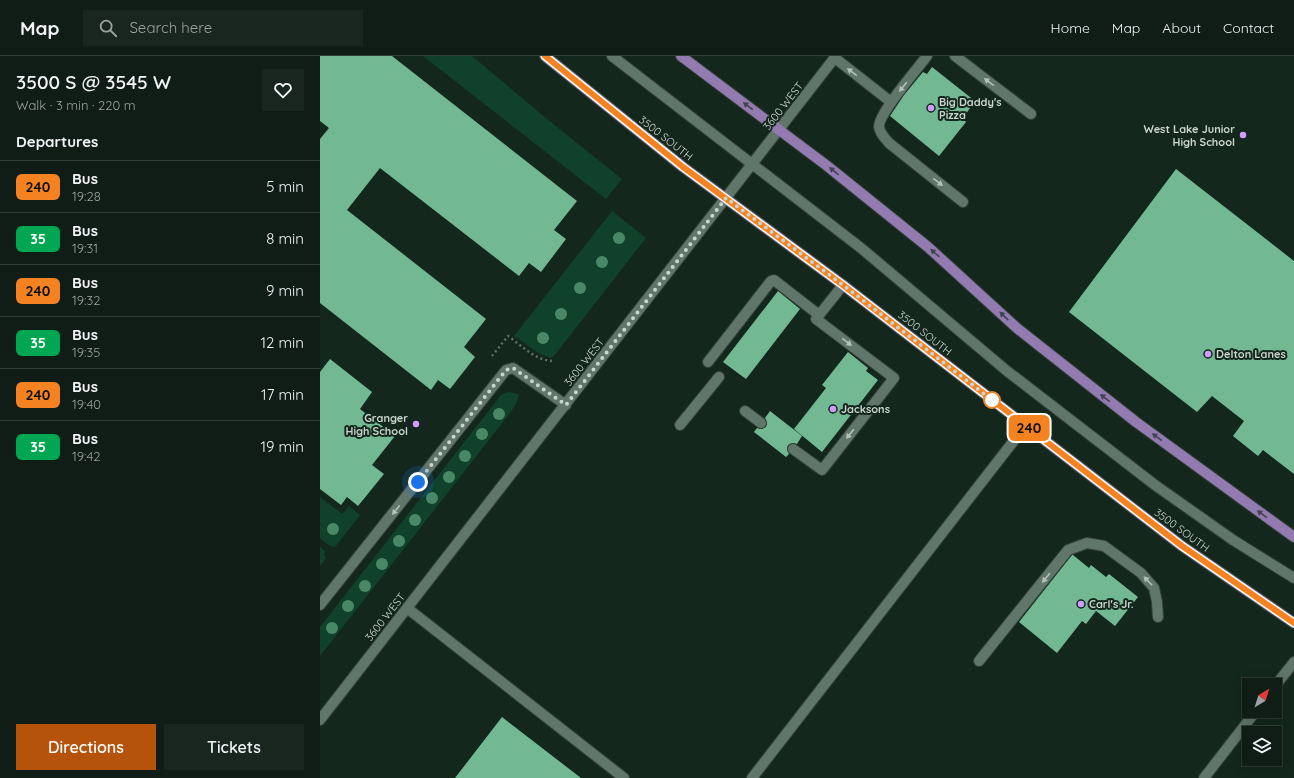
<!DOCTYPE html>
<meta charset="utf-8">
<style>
body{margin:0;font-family:Quicksand,sans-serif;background:#18261f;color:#f1f3f6;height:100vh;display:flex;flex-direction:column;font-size:15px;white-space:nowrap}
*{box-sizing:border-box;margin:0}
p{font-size:13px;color:#9ba2a1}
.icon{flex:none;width:22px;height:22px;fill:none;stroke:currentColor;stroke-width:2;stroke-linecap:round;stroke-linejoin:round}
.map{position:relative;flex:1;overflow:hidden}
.details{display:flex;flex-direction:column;background:#0f1d16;width:320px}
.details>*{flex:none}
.badge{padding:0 8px;border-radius:6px;font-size:14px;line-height:26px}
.needle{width:26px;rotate:38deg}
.controls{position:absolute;left:922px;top:622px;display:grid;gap:8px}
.controls a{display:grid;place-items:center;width:40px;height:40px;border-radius:0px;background:#0f1d16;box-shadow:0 2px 10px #0003,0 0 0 1px #2f3b35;font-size:20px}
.you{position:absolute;width:20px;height:20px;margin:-10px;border:3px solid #fff;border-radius:50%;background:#1a73e8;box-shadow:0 0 0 6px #1a73e833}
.map>.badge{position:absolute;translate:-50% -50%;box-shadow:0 0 0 2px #fff}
h2{padding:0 16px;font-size:15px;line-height:36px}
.round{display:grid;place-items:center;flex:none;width:42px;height:42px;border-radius:0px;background:#18261f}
.overview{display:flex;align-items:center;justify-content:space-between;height:68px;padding:0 16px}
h1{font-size:19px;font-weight:600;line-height:30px}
.cta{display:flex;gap:8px;margin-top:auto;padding:8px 16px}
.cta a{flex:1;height:46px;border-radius:0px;background:#b45309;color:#fff;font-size:16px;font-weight:600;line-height:46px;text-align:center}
.cta a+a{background:#18261f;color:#f1f3f6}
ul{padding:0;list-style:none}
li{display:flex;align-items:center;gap:12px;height:52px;padding:0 16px;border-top:1px solid #2f3b35}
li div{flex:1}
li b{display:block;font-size:15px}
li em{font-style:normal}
li .badge{min-width:44px;font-weight:700;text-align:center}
header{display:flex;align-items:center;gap:24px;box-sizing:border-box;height:56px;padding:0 20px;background:#0f1d16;border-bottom:1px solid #2f3b35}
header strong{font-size:19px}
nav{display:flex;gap:22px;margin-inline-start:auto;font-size:14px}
.search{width:280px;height:36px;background:#18261f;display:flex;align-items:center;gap:10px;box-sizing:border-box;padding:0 14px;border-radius:0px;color:#9ba2a1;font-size:15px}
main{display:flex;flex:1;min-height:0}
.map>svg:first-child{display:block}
.green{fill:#10412b}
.building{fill:#72b993}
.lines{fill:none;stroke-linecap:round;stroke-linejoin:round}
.service-casing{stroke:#35433b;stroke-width:12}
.tertiary-casing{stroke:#35433b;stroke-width:12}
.primary-casing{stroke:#35433b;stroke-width:12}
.path{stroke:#5e6e66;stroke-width:2.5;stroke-dasharray:2 3;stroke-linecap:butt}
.service{stroke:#61766a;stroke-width:10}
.tertiary{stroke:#61766a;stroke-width:10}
.primary{stroke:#937ab0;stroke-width:10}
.tree{fill:#488867}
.oneway{fill:#b4c2ba}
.oneway2{fill:#404450}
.line-casing{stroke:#fff;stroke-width:9}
.line{stroke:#f58220;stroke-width:6}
.walk{stroke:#c9d5ce;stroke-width:4;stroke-dasharray:0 7.2}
.poi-dot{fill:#d39cfc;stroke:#14271d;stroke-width:1.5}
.stop-dot{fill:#fff;stroke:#f58220;stroke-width:2}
.labels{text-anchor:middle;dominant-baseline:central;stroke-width:4;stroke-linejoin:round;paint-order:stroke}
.poi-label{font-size:11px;font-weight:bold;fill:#c9d5ce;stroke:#14271d;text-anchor:start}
.street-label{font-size:11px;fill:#c9d5ce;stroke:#14271d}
</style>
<header>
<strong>Map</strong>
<div class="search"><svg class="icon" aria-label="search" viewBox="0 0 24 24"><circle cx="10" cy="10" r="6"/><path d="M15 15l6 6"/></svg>Search here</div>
<nav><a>Home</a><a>Map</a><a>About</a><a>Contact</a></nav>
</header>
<main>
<section class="details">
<div class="overview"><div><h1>3500 S @ 3545 W</h1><p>Walk · 3 min · 220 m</p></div><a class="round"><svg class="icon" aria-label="heart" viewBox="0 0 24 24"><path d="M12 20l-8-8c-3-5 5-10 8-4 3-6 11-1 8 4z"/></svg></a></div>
<h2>Departures</h2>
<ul>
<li><span class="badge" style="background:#f58220;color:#111">240</span><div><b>Bus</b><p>19:28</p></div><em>5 min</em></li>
<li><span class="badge" style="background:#00a651;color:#fff">35</span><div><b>Bus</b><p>19:31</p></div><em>8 min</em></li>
<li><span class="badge" style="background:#f58220;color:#111">240</span><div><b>Bus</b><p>19:32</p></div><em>9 min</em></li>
<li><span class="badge" style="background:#00a651;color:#fff">35</span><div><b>Bus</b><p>19:35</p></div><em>12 min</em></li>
<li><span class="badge" style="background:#f58220;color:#111">240</span><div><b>Bus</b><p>19:40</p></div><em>17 min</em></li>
<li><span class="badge" style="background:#00a651;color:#fff">35</span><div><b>Bus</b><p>19:42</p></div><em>19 min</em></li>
</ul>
<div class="cta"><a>Directions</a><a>Tickets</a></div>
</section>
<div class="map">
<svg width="974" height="722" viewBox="0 0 974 722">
<rect width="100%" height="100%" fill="#14271d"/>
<path class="green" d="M103,0h49l80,67 70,56 -16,20z
M292,155l34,27 -92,118 -3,2 -11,-4 -26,-18z
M188,336l7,1 4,2 -3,9 -6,9 -190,243v-29l181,-232z
M0,441l22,17 7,-8 11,9 -25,32 -6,-2 -9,-7z
M0,491l5,4 -1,4 2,3 -6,8z"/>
<path class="building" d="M0,0h72l185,145 -23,29 12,9 -25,33 -12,-9 -10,13 -139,-108 -33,42 139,109 -22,28 11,10 -25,32 -12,-9 -7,10 -111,-87v-164l9,-11 -9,-7z
M612,11l43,34 -12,17 3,4 -27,34 -49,-40 14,-21 19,-23 4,2z
M856,113l118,92v213l-31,-24 -5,6 -25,-20 11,-15 -32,-25 -15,16 -128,-100z
M458,235l22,18 -54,70 -23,-17z
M528,296l20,16 -2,3 12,9 -56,72 -28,-23 32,-41 -4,-3z
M10,303l42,33 -12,17 35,27 -23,29 12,9 -26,32 -11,-9 -6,8 -21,-16v-117z
M450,355l32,25 -5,8 -4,-1 -5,2 -1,4 2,5 -3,3 -32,-25 3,-4 4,1 5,-2 1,-4 -2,-5z
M752,499h1l16,13 2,-3 15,12 3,-3 29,23 -23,29 -19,-15 -10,13 -4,-3 -25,32 -38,-31z
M182,661l79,61h-126z"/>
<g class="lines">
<defs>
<path id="service" d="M292,0l249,192 146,123 148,114 78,55 61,38
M607,0c-9,12 -49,58 -48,71 1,7 6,11 10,16l74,59
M635,0l76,58
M515,2l56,44
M388,306l63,-81 3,-1 45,35
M425,355l16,12
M360,369l39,-48
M473,393l29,21 72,-92 -78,-59 27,-34
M0,549l186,-235 7,-2 53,37
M87,552l217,170
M659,605l89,-111 19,-7 17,3 37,27 13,15 3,14 1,15
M955,630l19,-24
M432,722l274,-353
M884,722l52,-67"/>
<path id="tertiary" d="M0,664l516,-664"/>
<path id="primary" d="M225,0l138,111 160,118 339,261 112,77
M361,0l145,109 102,82 90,82 118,93 158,115"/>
</defs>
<use href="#service" class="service-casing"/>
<use href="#tertiary" class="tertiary-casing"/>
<use href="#primary" class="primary-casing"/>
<path class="path" d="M172,300l16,-20c14,10 27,24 44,25"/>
<use href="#service" class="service"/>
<use href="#tertiary" class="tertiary"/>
<use href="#primary" class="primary"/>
</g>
<g class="tree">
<circle cx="299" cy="182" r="6"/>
<circle cx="282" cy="206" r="6"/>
<circle cx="260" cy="232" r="6"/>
<circle cx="241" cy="258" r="6"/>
<circle cx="223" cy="282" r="6"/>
<circle cx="179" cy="358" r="6"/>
<circle cx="162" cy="378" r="6"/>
<circle cx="145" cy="400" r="6"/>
<circle cx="129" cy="421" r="6"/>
<circle cx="112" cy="442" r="6"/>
<circle cx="95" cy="464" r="6"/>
<circle cx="13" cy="473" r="6"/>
<circle cx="79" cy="485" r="6"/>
<circle cx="62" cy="508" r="6"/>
<circle cx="45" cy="530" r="6"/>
<circle cx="28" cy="550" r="6"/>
<circle cx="12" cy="572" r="6"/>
</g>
<defs><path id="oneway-solid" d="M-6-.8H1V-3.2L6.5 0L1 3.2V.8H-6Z"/></defs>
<g class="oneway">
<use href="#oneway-solid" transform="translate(532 16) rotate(-142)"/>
<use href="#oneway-solid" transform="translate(669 26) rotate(-143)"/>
<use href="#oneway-solid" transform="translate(583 31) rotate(128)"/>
<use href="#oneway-solid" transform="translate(618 126) rotate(38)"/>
<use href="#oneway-solid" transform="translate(527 286) rotate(38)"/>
<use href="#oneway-solid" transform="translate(530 378) rotate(128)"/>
<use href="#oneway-solid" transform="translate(76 454) rotate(128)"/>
<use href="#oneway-solid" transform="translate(726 522) rotate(129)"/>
<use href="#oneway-solid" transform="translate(828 525) rotate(-134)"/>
</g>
<g class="oneway2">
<use href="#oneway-solid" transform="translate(428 50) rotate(-143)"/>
<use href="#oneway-solid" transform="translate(514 115) rotate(-141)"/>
<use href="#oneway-solid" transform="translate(615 197) rotate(-139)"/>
<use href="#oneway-solid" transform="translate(684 260) rotate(-137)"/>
<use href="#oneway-solid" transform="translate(785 342) rotate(-142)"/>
<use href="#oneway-solid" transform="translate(837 381) rotate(-144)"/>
<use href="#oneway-solid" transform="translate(942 458) rotate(-144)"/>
</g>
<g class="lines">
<defs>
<path id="line" d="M225,0l138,111 160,118 339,261 112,77"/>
</defs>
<use href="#line" class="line-casing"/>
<use href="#line" class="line"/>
<path class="walk" d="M98,426l88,-112 7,-2 53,37 160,-207 117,87 149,115"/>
</g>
<g class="poi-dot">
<circle cx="611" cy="52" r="4"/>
<circle cx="923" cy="79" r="4"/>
<circle cx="888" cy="298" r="4"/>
<circle cx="513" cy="353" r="4"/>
<circle cx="96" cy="368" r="4"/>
<circle cx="761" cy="548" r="4"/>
</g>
<circle class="stop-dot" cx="672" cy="344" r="8"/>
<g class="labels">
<g class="poi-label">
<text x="619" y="46">Big Daddy's<tspan x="619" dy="13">Pizza</tspan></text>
<text x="915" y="73" text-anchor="end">West Lake Junior<tspan x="915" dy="13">High School</tspan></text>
<text x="896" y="298">Delton Lanes</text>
<text x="521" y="353">Jacksons</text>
<text x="88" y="362" text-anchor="end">Granger<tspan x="88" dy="13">High School</tspan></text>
<text x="769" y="548">Carl's Jr.</text>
</g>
<g class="street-label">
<text transform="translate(463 50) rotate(-52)">3600 WEST</text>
<text transform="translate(346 82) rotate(38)">3500 SOUTH</text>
<text transform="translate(605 277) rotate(38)">3500 SOUTH</text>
<text transform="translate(264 306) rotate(-52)">3600 WEST</text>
<text transform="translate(862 474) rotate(36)">3500 SOUTH</text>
<text transform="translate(65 561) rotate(-52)">3600 WEST</text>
</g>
</g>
</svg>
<div class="controls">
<a><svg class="needle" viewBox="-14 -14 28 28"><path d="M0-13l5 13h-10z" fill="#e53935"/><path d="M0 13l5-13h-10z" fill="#9ba2a1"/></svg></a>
<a><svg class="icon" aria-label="layers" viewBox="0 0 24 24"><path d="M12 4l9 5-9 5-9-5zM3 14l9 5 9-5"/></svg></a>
</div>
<div class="you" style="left:98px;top:426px"></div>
<b class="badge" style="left:709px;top:372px;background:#f58220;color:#111">240</b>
</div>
</main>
